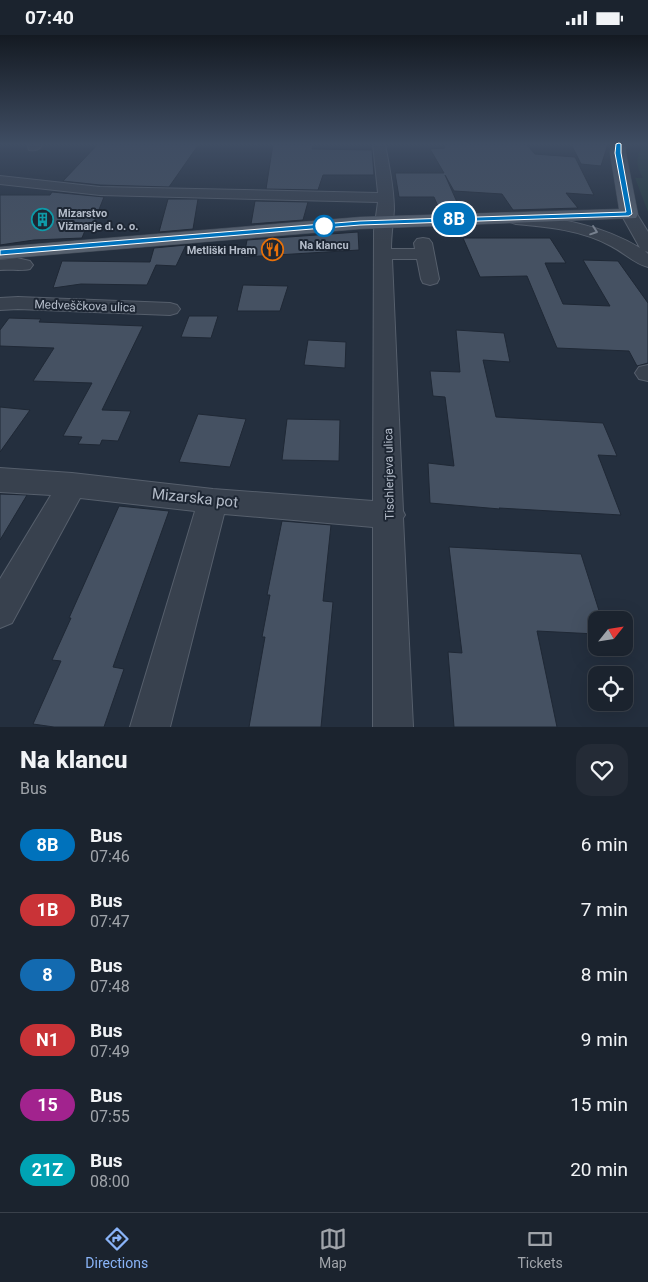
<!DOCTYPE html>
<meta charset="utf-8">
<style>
body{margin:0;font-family:Roboto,sans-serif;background:#242b36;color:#f1f3f6;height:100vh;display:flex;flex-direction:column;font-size:19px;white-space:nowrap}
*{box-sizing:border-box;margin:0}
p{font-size:16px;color:#a0a4aa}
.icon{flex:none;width:28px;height:28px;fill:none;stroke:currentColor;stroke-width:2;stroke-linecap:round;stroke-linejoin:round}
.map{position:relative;height:692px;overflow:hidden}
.panel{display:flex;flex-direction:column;background:#1b232e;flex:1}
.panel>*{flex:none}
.badge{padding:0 10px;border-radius:16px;font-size:18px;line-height:32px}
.needle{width:32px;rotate:60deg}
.controls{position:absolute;left:588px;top:576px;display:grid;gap:10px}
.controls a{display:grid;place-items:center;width:45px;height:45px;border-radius:10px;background:#1b232e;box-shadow:0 5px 20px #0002,0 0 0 1px #39404a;font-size:25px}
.map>.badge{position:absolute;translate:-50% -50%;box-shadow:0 0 0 2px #fff}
.round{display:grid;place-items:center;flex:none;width:52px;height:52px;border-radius:15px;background:#242b36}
.head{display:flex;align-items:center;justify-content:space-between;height:85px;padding:0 20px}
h1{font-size:24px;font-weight:800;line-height:38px}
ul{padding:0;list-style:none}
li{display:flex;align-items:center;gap:15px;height:65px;padding:0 20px}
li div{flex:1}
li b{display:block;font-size:19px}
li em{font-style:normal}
li .badge{min-width:55px;font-weight:700;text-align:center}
.status{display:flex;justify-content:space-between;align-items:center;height:35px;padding:0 25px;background:#1b232e;direction:ltr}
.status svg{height:14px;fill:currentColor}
.tab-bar{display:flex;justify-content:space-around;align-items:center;height:70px;border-top:1px solid #39404a;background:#1b232e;font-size:14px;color:#a0a4aa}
.tab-bar a{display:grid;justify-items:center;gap:2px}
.tab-bar .current{color:#8ab4f8}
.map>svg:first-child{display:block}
.green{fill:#263c3f}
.building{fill:#455162;stroke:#1f2835}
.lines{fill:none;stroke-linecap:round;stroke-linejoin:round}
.minor-casing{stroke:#565f6c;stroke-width:2}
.major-casing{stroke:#414a57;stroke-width:1}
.minor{fill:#38414e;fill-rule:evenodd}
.major{fill:#56606e;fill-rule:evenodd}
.oneway{stroke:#7c8592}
.line{fill:#0072bc;stroke:#fff}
.stop-dot{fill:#fff;stroke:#0072bc;stroke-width:2.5}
.labels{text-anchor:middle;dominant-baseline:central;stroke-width:4;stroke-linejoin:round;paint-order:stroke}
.far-poi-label{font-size:11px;font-weight:bold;fill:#b4bcc9;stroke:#1d2633;text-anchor:start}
.far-stop-label{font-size:11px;font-weight:bold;fill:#b4bcc9;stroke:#1d2633}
.street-label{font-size:12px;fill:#b4bcc9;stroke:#1d2633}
.near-street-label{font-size:15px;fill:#b4bcc9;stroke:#1d2633}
</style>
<div class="status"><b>07:40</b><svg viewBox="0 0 49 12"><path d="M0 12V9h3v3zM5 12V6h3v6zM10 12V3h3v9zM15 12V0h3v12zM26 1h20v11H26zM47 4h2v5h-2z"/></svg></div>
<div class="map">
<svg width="648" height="692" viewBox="0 0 648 692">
<rect width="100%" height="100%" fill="#242f3e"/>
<path class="green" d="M643,109h5v68l-13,-34h8c-8,-13 -7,-21 0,-34z"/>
<path class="building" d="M98,109h101l-30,43 -69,-2 -37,-4z
M273,109h40l-1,5 60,1 2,25h-51l-5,15 -52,-1z
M443,109h83l9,10 40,3 19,38 -28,-2 12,15 -65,2 -11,-16 -48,-3 -9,-16 16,36h-21l-6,-14h-35l-4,-24h49l-14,-24 15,-1z
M571,109h37l-7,22 -20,-2z
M52,157l52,5 -10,25 -6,1 -6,15 -48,2 -34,5v-50h50z
M168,164h30l-5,30 -34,3z
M255,166l53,1 -5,18 -52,4z
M358,197l1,18 -115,7 3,-17z
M463,203h87l16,25h-21l18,41 47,2 -27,-46 35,1 30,42v60l-11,3 -8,-15 -72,-3 -30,-72 -47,1z
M186,210l-10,21 -20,-1 -9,20 -66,-1 -28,4 9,-27 88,1 4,-14z
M243,250l45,1 -8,25h-43z
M189,281h29l-7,22 -30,-1z
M9,283l32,1 -2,3 104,4 -41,84 29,1 -13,30 -16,-1 -2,5 -22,-1 4,-7 -19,-1 29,-53 -59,-2 21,-33 -54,-2v-16z
M456,295l48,3 6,29 -27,-2 13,57 107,6 14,33 -19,-1 23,60 -122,-7 1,1 -70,-6 -2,-40 26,3 -9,-69 -12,-1 -3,-25 30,1z
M308,305l38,2 -1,26 -41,-3z
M0,372l30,3 -30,42z
M198,379l48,5 -16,48 -51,-5z
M287,384l53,1 -1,41 -57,-1z
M0,459l27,1 -27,45z
M119,471l50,5 -56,156 11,2 -20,58h-50l-21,-3 28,-63 -9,-1 19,-42h-2z
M282,486l49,4 -8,76 10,1 -12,125h-72l16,-90h-3l8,-42h-3z
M449,512l132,7 21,66h-6v14l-59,-3 20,96h-103l-6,-75 14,1z"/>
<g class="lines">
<defs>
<path id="minor" d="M29,109h14c-4,6 -7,7 -14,6l-1,-3z
M373,109h12c4,22 9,44 9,66 -1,13 -3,25 -3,39h24l-1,-6 3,-4 6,-1 6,1 3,4 7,36 -2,4 -7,2 -7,-2 -2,-4 -4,-20h-25l11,252 2,4 -2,3 10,209h-40v-200l-149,-13 -54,213h-40l65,-216 -115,-13 -68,125 -12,5v-49l51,-84 -51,-3v-24l72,5 141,16 160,12 1,-270 4,-29 -278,-7 -100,-11v-8l100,11 278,6z
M629,174l6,2 13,21v20l-3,-1 3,3v13c-13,-3 -25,-15 -37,-21 -30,-16 -62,-19 -95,-22l-6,-2 -2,-3 2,-3 6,-2c44,4 86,11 124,34l-19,-34 2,-3z
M17,223l13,3 3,4 -3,4c-9,2 -20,0 -30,1v-10z
M18,262l152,6 7,2 3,4 -3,4 -7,2 -152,-6 -18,1v-12z
M648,330v16l-9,-2 -4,-6 4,-6z"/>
<path id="major" d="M612,109h14v9l12,61 -2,4 -276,11 -360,30v-12l360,-30 259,-8 -9,-56z"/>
</defs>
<use href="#minor" class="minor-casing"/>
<use href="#major" class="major-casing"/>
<use href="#minor" class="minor"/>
<use href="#major" class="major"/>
</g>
<defs><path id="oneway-chevron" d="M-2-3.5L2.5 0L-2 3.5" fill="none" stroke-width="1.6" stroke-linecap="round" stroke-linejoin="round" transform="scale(1.25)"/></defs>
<use class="oneway" href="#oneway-chevron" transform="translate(594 196) rotate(19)"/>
<linearGradient id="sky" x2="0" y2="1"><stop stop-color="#141a22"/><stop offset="0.53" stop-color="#3f4d63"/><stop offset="1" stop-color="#3f4d63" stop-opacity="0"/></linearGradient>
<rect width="648" height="206" fill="url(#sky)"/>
<path class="line" d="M619,108l2,1v9l11,61 -3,2 -269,9 -360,30v-5l360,-29 266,-9 -11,-59 1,-9z"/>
<defs>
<symbol id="building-ring" viewBox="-11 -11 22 22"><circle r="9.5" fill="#1d2633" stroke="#0f9aa8" stroke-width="1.5"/><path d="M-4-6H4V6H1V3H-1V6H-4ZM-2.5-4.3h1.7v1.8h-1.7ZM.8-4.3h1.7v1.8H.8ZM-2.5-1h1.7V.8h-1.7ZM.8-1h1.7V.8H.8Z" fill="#0f9aa8"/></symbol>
<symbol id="restaurant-ring" viewBox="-11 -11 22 22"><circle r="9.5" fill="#1d2633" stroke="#e8710a" stroke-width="1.5"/><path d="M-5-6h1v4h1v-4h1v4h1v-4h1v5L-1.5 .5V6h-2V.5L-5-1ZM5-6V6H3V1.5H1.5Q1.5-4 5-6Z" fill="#e8710a"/></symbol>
</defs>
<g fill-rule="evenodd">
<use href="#building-ring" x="30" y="172" width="25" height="25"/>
<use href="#restaurant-ring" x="260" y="202" width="25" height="25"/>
</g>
<circle class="stop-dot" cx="324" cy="191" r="10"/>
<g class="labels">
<g class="far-poi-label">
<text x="58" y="178">Mizarstvo<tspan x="58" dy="13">Vižmarje d. o. o.</tspan></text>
<text x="256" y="215" text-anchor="end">Metliški Hram</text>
</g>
<g class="far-stop-label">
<text x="324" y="210">Na klancu</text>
</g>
<g class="street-label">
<text transform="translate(85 271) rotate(2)">Medveščkova ulica</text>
<text transform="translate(389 439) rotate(-91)">Tischlerjeva ulica</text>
</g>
<g class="near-street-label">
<text transform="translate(195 463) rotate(6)">Mizarska pot</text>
</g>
</g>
</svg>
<div class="controls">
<a><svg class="needle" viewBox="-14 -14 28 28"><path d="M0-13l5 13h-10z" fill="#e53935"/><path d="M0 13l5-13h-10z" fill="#a0a4aa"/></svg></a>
<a><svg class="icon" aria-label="locate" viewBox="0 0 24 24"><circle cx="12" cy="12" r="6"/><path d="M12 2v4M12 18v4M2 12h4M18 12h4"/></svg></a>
</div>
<b class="badge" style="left:454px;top:184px;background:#0072bc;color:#fff">8B</b>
</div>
<section class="panel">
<div class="head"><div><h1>Na klancu</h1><p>Bus</p></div><a class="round"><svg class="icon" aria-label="heart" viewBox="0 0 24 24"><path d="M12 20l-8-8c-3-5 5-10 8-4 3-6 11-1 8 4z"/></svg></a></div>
<ul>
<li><span class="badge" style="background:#0072bc;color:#fff">8B</span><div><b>Bus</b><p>07:46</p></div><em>6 min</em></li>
<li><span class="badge" style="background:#c93337;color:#fff">1B</span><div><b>Bus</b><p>07:47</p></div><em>7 min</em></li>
<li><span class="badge" style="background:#136ab0;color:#fff">8</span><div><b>Bus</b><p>07:48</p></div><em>8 min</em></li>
<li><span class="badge" style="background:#c93337;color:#fff">N1</span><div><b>Bus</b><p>07:49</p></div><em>9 min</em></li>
<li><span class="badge" style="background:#a2238e;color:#fff">15</span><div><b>Bus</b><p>07:55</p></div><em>15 min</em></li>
<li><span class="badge" style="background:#00a3b4;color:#fff">21Z</span><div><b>Bus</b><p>08:00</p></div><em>20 min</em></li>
</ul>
</section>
<nav class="tab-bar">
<a class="current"><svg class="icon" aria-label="directions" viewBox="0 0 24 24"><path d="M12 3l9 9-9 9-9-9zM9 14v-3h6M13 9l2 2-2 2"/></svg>Directions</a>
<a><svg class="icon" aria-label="map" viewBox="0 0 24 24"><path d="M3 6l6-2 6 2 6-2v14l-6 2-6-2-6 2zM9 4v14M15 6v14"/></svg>Map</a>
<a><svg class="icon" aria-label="tickets" viewBox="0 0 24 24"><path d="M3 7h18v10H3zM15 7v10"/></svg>Tickets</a>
</nav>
